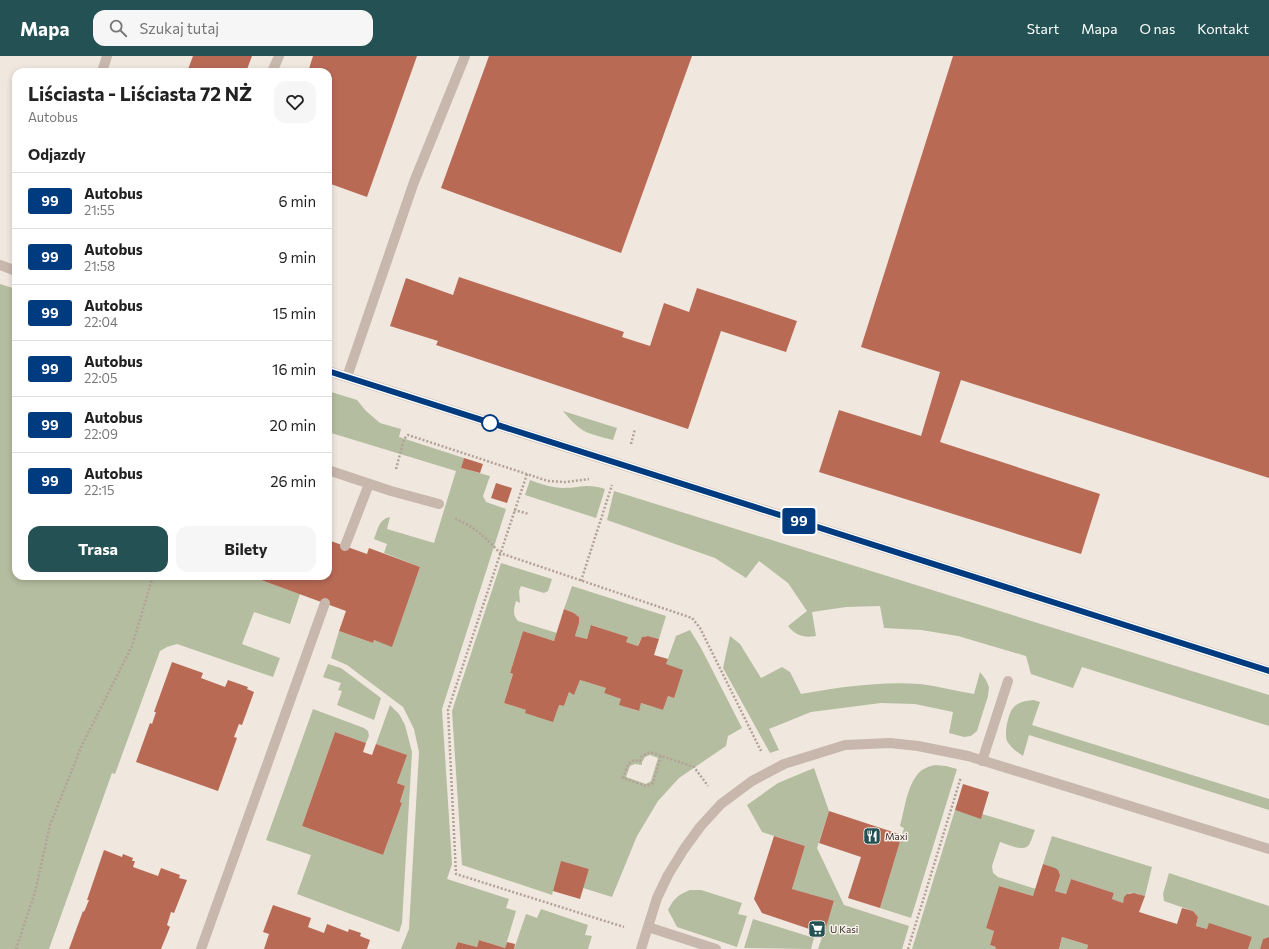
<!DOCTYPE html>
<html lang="pl">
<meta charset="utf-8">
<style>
body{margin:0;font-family:Commissioner,sans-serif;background:#f6f6f6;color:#222;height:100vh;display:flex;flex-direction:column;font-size:15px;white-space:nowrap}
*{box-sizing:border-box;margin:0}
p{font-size:13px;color:#767676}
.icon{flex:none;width:22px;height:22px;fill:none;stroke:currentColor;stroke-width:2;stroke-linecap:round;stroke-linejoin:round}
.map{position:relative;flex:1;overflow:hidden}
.panel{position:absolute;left:12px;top:12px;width:320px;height:512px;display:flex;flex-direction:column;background:#fff;border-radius:12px;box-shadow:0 2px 6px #0003}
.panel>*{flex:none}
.badge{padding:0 8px;border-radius:3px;font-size:14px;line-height:26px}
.map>.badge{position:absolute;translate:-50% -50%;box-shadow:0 0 0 2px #fff}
h2{padding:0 16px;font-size:15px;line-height:36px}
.round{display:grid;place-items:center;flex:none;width:42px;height:42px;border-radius:12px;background:#f6f6f6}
.overview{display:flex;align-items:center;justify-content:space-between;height:68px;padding:0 16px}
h1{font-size:19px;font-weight:700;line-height:30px}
.primary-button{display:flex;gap:8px;margin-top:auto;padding:8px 16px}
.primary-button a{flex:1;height:46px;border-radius:12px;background:#245153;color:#fff;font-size:16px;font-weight:700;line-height:46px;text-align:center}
.primary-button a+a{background:#f6f6f6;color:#222}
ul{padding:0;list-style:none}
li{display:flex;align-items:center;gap:12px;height:56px;padding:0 16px;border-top:1px solid #e0e0e0}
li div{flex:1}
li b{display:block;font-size:15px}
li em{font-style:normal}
li .badge{min-width:44px;font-weight:700;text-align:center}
header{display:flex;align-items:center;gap:24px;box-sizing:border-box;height:56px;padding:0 20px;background:#245153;color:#fff}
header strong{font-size:19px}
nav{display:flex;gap:22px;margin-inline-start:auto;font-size:14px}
.search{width:280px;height:36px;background:#f6f6f6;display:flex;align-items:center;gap:10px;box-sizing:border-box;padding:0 14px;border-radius:12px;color:#767676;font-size:15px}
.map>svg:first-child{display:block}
.green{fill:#b5bda0;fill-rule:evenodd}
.building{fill:#b86a55}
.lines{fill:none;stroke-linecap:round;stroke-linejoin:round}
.path{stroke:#b2a296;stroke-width:2.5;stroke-dasharray:2 2;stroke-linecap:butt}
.service{stroke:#c7b7ac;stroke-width:10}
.tertiary{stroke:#c7b7ac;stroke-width:10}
.line-casing{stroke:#fff;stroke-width:9}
.line{stroke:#003b80;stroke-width:6}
.stop-dot{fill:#fff;stroke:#003b80;stroke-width:2}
.labels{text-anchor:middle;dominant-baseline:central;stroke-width:3;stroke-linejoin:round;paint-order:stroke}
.poi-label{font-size:10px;fill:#362d2a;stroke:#f8f2eb;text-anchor:start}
</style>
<header>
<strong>Mapa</strong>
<div class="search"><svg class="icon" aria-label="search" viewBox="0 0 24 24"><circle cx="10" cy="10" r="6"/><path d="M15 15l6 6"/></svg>Szukaj tutaj</div>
<nav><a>Start</a><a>Mapa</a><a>O nas</a><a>Kontakt</a></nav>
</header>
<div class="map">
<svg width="1269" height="893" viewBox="0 0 1269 893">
<rect width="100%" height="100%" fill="#f0e7df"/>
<path class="green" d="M0,228l16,5v287h233l51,18 -10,30 -36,-12 -12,32 38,14 -7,19 -96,-33 -10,3 -7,4 -45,123 -3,-1 -63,176h-49z
M328,335l29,9 9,11 14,12 21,6 -2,8 65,21 -3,10 29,8 -7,20 3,6 20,7 -64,200 10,155 -5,15 62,20 -3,9 10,3 -11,37 -26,-8 -2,7 -19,-5 -3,7h-54l8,-20 10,-177 -5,-23 -11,-22 -56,-42 -16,-7 8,-27 34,12 1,-3 18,6 28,-79 -36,-14 3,-9 -13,-5c4,-10 5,-20 16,-22l-3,12 47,14 22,-72 -128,-39z
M563,355l54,17 -4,12c-27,-7 -32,-7 -50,-29z
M530,424c11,4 22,8 34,8 17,0 23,-5 41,1l-9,29 -71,-23z
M614,435l655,204v31l-187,-59 -9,21 -42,-14 -5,-18 -68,-20 -37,-6 -37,-2 -4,-22 -34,1 -34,5 4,24c-12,2 -20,0 -28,-10l19,-15 -19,-28 -29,-22 -13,17 -31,-20 -108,-38z
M501,507l51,16 -4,12 -4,2 -23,-7 -2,5 1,12 -4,-2c-2,8 -4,13 2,20l39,12 -3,8 -31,-10 -13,42 3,1 -9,29 22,7 33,-5 5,1 5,-14 5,2 6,-14 26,8 -2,5 17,6 -1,6 18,6 3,-8 22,7 5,-14 6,2 -8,-34 10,-28 14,-6 11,18 41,80 -14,8 -2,10 -47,32 -21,23 -21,35 -25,61 -29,-9 6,-19 -28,-7 -9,33 -90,-30 -10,-154zM650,699l8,3 -7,23 -5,3 -20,-7 4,-11 5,-2 7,1v-3l3,-5z
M572,530l94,30 -7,23c-11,-3 -17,-7 -21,7l-12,-4 1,-5 -35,-12 -5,14 -12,-3 4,-13v-6l-5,-4 -10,-4z
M730,580l10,8 21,34 21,-11 8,5 11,22c38,-7 81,-13 119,-10 18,2 36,7 54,10l6,-22 6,8 3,7 -1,9 -11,35 -6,5 -7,1 -15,-4 4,-21 -38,-8 -34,-1 -70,9 -42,17 10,21 -9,3 -47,-85z
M328,608l13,4 40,30 -7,22 -37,-15 5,-14 -4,-1 3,-7 -18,-6z
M1033,644l7,2 -8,23 237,74v11l-240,-75 -6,21c-6,-4 -12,-8 -16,-15 -3,-8 1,-27 6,-33 5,-6 12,-7 20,-8z
M390,649l9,9 6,11 7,27 -10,171 -3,9 -102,-38 14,-39 -45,-15 47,-131 51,19 4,3 1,5 -3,7 -31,-11 -33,94 81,29 19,-52 -2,-1 5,-16 -8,-3 9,-28 -30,-11z
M935,709l11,1 11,3 -46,149 -31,-10 24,-80 -4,-2c5,-17 8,-51 26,-58 3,-2 6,-2 9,-3z
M814,712l15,43 -12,37 27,57 65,21 -7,23h-84l16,-47 -42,-13 13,-43 -43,-14 -15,-27 31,-22z
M955,754l26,8 1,-4 53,16c-2,4 -3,9 -5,13 -5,11 -22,1 -30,-1l-8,24 1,7 5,4 38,12 -3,7 -34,-10 -13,42 8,3 -4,14 6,2 -1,2h-83z
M1052,780l100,31 -7,29c-11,-3 -19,-8 -22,7l-11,-4 2,-6 -43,-14 -5,15 -11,-3c7,-18 8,-20 -12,-27z
M1169,817l100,33v31l-6,2 -3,10h-12l4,-12 -45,-8 -11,-3 2,-9 -5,-6 -29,-10 -1,-7z
M690,834h11l41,13 -4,11 9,2 -10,31 -60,-20 -9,-17c6,-12 10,-15 22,-20z
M541,853l47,16 -3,10 7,1 -4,13h-74l12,-35 11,4z
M753,863l61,19 -3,11 -67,-1z
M1062,881l26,8 -1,4h-28z"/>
<path class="building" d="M193,0h59l-6,16h-59z
M313,0h104l-50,141 -39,-14v-111h-20z
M489,0h203l-71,197 -180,-65z
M953,0h316v422l-308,-98 -21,62 160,52 -19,60 -262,-82 20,-62 82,26 19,-64 -79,-25z
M459,221l165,55 -2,5 28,9 14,-43 25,9 8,-24 100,33 -11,31 -65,-21 -33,98 -252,-84 2,-4 -48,-15 16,-48 47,17z
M464,402l19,6 -3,9 -19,-5z
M496,427l16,5 -5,15 -16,-5z
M328,484l39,14 2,-6 51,19 -28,80 -18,-7 -1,3 -34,-12 7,-20 -96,-35h78z
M564,553l10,4 5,4v6l-4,13 12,3 4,-14 37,12 -2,5 12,4 4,-9 6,-1 11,3 -5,16 14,4 -2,5 17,6 -9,28 -6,-2 -5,14 -22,-7 -2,8 -20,-6 2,-6 -17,-6 2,-5 -26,-8 -6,15 -5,-3 -5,14 -5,-1 -6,17 -28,-9 1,-3 -22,-7 9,-29 -3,-1 13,-42 31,10z
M172,606l31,11 -2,5 24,9 3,-7 20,7 -1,2 7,3 -12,33 -3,-1 -5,13 3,1 -19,53 -82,-29 14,-39 2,1 4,-12h-2z
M335,676l31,11 -3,9 9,3 4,-11 31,11 -10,28 8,3 -5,16 2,1 -19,52 -81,-29z
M963,728l26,8 -8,27 -26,-9z
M829,755l73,24 -22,73 -32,-10 13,-41 -42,-14z
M774,780l31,10 -13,43 42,12 -10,33 -62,-21 -8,-14z
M104,794l18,7 1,-3 10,4 -1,3h3l-2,6 25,9 3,-8 19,7 -1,3 8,2 -13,33 -3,-1 -4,13 3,2 -9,22h-92l14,-38 1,1 5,-12h-2z
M561,805l28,8 -9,30 -27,-8z
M1043,808l12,4 3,2 2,5 -1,4 -4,12 11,3 5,-15 43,14 -2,6 11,4 1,-6 3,-3 7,-1 11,3 -6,16 38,12 5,-16 11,3 5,6 -2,9 11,3 2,-6 43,14 -4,12h-161l1,-4 -26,-8 -3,12h-64l1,-2 -6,-2 4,-14 -8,-3 13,-42 34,10z
M273,849l38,13 -3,9 16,6 3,-9 21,8 1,-3 12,4 -1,3 10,4 -3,9h-103l5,-15 -6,-2z
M1269,881v12h-9l3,-10z
M479,884l26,8 2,-6 8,2 -1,5h-59l3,-7 19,5z"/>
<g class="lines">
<path class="path" d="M631,388l4,-15
M396,413l8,-30 4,-4 140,46 17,1 24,-3
M527,418l-79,236 8,164 168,53
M514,454l15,4
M455,463c18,6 32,20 45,34l192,65 8,10 61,123
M581,525l31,-96
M661,700l-8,27 -7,3 -23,-8 5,-14 6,-4 6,1 2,-5 8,-4 44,15 14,19
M16,893l19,-57 15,-67 32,-80 50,-99 21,-70
M908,893l53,-172"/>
<path class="service" d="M102,16l5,-16
M272,16l7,-16
M347,321l67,-195 51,-126
M328,414l63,21 48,13
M345,490l24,-62
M982,705l26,-80
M648,871l68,22
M201,893l124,-346
M641,893l16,-51 11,-23 16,-26 16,-22 21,-23 31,-23 32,-17 61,-19 45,-2 28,3 50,10 301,93"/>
<path class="tertiary" d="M0,209l16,6
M328,315l941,300"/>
</g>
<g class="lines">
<defs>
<path id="line" d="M328,315l941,300"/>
</defs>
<use href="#line" class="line-casing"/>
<use href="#line" class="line"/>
</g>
<defs>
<symbol id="restaurant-square" viewBox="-11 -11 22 22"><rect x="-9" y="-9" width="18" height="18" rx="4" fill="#245153" stroke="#f8f2eb"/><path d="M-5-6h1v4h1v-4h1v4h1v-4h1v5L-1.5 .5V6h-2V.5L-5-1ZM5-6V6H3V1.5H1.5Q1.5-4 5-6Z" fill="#fff"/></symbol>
<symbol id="supermarket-square" viewBox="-11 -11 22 22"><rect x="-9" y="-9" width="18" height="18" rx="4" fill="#245153" stroke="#f8f2eb"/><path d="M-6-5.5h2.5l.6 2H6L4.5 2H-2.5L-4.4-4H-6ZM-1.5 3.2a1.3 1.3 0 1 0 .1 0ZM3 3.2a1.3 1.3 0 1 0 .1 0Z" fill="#fff"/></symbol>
</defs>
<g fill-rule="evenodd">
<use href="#restaurant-square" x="862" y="770" width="20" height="20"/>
<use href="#supermarket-square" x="807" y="863" width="20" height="20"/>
</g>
<circle class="stop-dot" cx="490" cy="367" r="8"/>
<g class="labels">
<g class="poi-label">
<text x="885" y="780">Maxi</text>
<text x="830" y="873">U Kasi</text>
</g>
</g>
</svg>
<b class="badge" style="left:799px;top:465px;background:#003b80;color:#fff">99</b>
<section class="panel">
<div class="overview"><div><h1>Liściasta - Liściasta 72 NŻ</h1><p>Autobus</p></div><a class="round"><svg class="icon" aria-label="heart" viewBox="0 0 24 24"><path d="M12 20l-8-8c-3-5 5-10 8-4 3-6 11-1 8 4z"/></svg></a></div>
<h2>Odjazdy</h2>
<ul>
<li><span class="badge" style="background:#003b80;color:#fff">99</span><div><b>Autobus</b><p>21:55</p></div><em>6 min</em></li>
<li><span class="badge" style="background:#003b80;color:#fff">99</span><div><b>Autobus</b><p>21:58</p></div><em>9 min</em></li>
<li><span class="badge" style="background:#003b80;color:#fff">99</span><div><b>Autobus</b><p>22:04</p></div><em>15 min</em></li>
<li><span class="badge" style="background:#003b80;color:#fff">99</span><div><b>Autobus</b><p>22:05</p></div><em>16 min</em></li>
<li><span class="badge" style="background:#003b80;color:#fff">99</span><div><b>Autobus</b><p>22:09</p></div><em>20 min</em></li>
<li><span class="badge" style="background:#003b80;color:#fff">99</span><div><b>Autobus</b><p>22:15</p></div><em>26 min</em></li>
</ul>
<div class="primary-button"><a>Trasa</a><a>Bilety</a></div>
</section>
</div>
